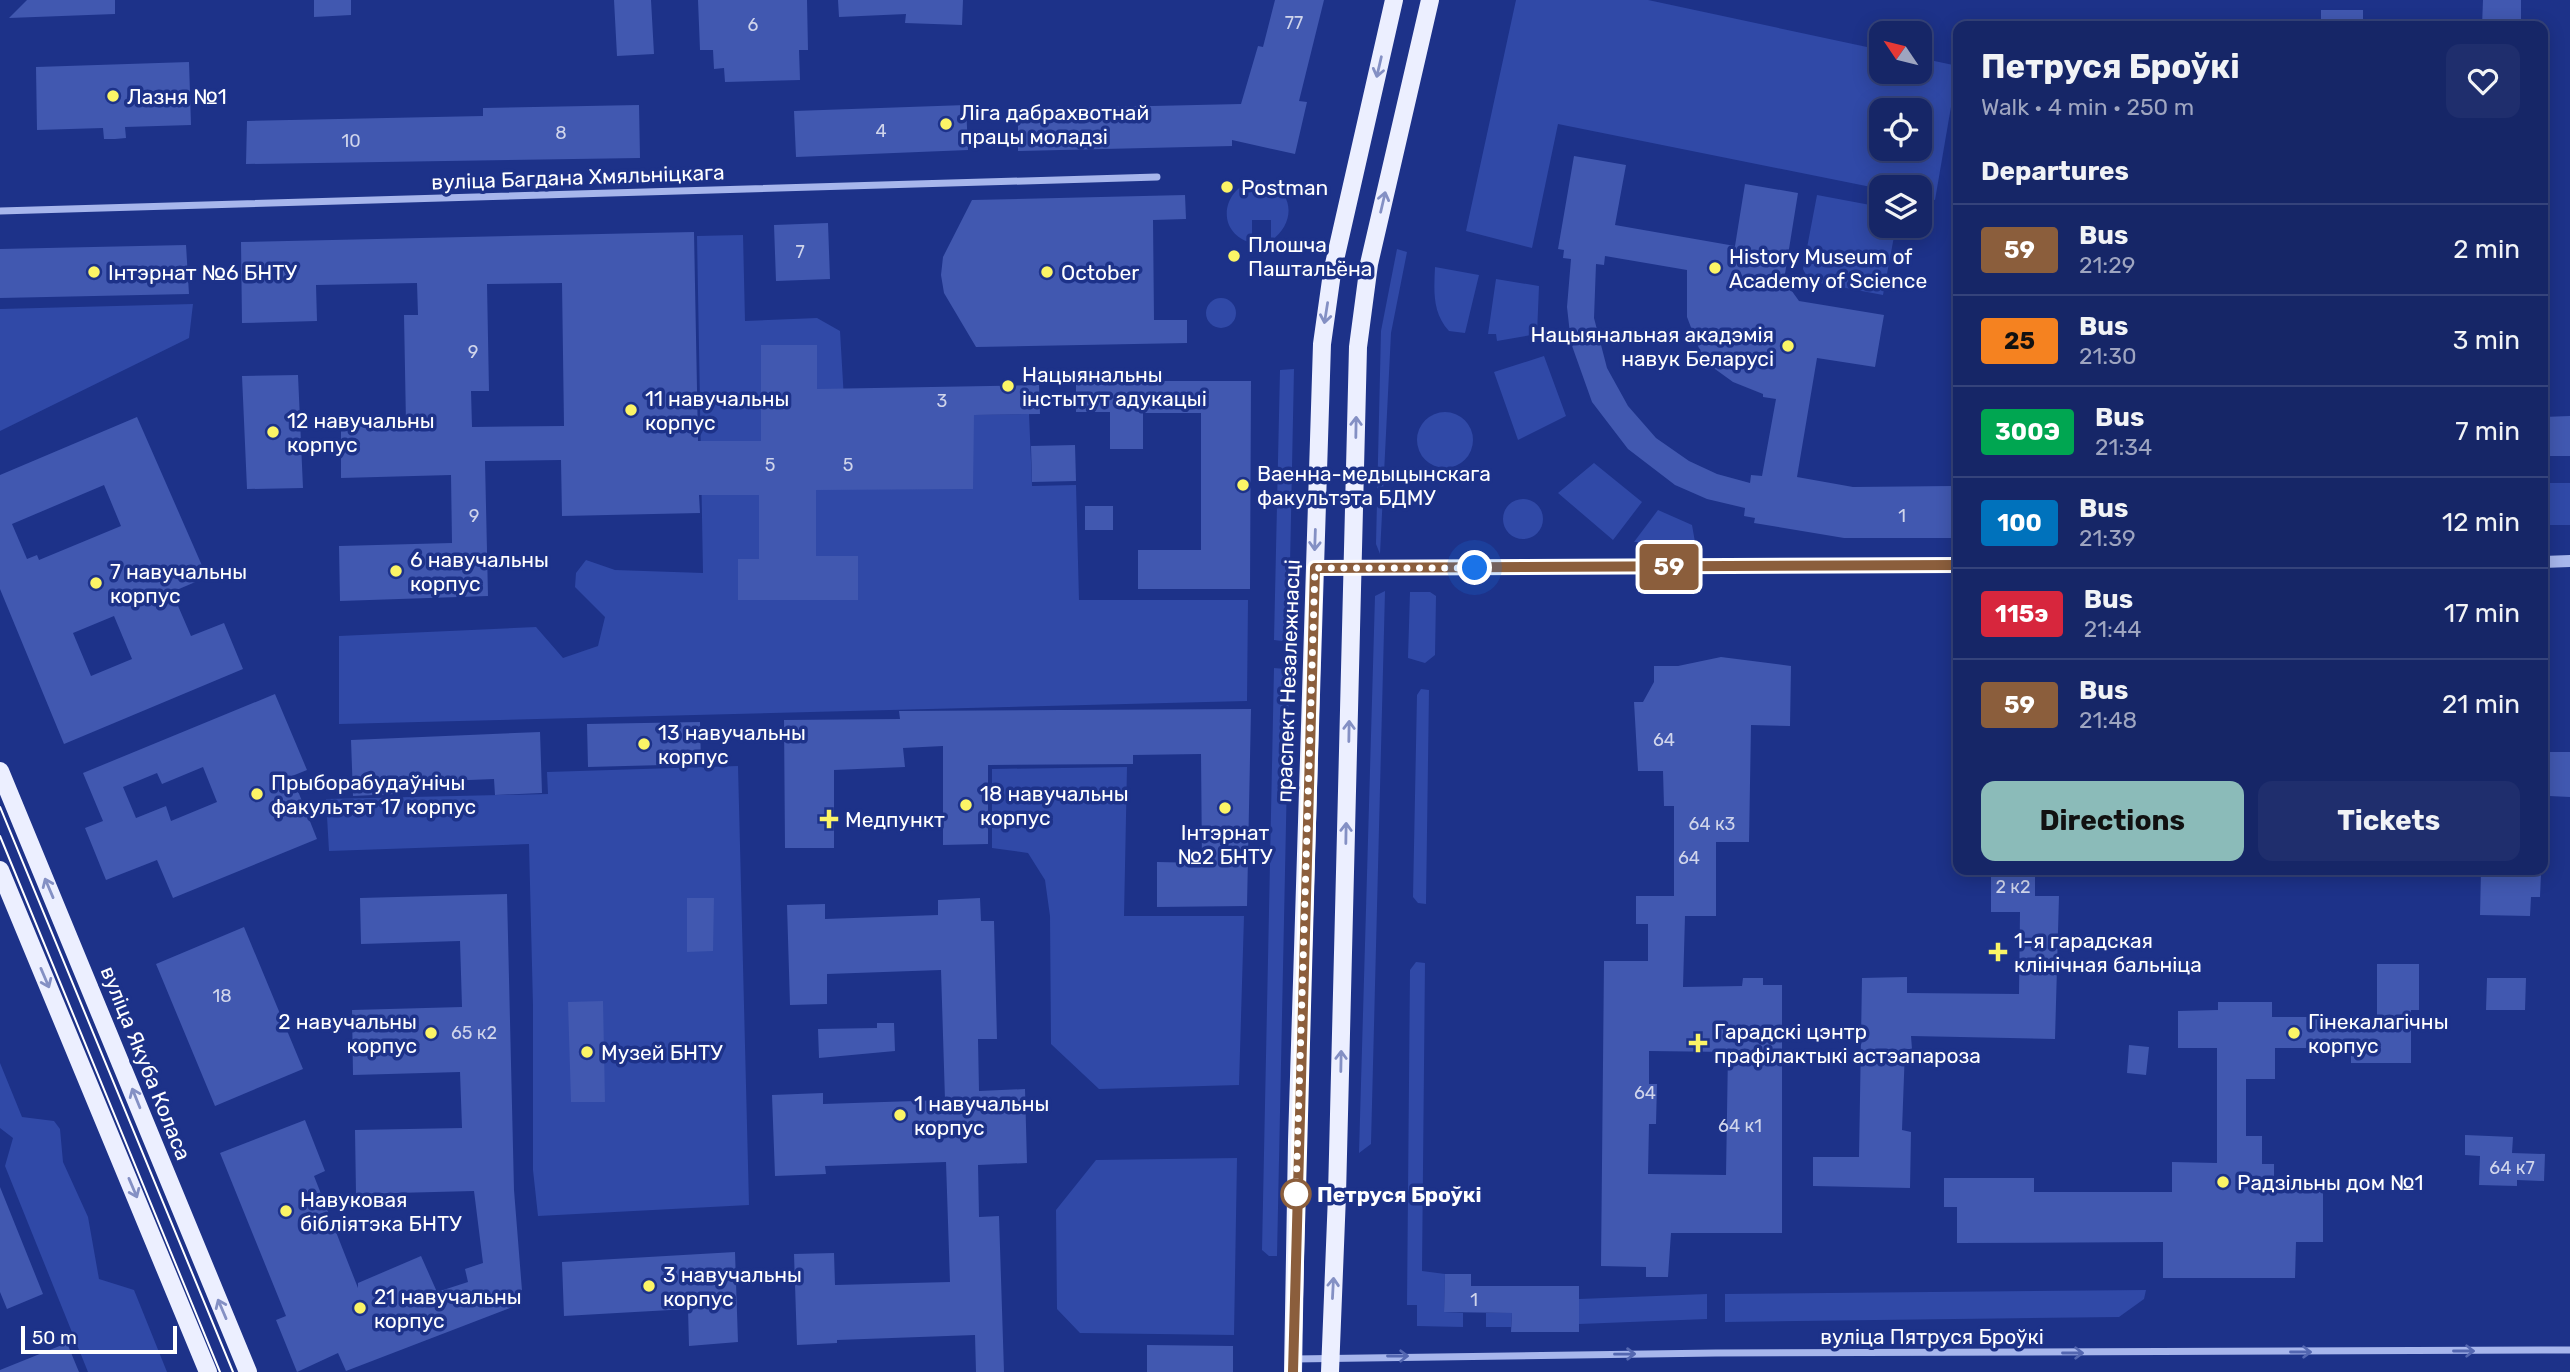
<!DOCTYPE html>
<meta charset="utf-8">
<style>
body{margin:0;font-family:Rubik,sans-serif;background:#1f2e6d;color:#f1f3f6;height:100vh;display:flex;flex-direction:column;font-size:26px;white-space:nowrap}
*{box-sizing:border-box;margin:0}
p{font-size:23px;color:#9ea5c0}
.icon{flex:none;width:38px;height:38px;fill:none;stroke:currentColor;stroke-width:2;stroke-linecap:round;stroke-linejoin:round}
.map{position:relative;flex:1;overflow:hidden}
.details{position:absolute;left:1953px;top:21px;width:595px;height:854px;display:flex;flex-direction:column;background:#162667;border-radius:14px;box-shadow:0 4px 18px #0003,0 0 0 2px #35437b}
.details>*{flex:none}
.badge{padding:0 14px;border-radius:5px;font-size:24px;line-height:46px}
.needle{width:46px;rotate:305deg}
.tools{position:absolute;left:1869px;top:21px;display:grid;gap:14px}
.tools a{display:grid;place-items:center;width:63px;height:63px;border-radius:14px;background:#162667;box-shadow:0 4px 18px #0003,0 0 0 2px #35437b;font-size:35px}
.scale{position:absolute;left:21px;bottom:18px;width:156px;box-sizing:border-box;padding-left:7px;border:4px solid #fff;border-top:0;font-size:19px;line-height:24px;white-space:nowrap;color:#fff;-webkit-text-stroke:5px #1d3289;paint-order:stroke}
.you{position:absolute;width:35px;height:35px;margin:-18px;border:5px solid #fff;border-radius:50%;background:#1a73e8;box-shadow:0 0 0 10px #1a73e833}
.map>.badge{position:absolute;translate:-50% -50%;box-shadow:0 0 0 4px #fff}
h2{padding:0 28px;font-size:26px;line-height:63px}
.round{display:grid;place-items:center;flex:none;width:74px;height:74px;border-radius:14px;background:#1f2e6d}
.overview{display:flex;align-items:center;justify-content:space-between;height:119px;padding:0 28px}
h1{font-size:33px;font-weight:700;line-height:52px}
.cta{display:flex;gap:14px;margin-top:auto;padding:14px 28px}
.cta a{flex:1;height:80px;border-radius:14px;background:#8bbbb9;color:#111;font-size:28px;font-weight:700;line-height:80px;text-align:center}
.cta a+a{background:#1f2e6d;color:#f1f3f6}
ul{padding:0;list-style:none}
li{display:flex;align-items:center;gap:21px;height:91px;padding:0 28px;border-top:2px solid #35437b}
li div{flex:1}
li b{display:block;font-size:26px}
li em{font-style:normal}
li .badge{min-width:77px;font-weight:700;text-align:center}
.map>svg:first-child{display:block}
.green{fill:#3049a7;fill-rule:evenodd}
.building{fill:#4158b0;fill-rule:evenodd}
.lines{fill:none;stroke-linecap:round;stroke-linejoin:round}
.minor{stroke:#a7b6ec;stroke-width:7}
.tertiary{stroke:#a7b6ec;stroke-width:12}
.primary{stroke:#ecefff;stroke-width:18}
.tram{stroke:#fff;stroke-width:2}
.oneway{stroke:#8490c4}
.oneway2{stroke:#5467b1}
.line-casing{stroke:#fff;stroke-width:16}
.line{stroke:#8b5e3c;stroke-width:10}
.walk{stroke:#fff;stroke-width:7;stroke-dasharray:0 12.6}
.poi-dot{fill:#fbf466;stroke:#1d3289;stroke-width:2.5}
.stop-dot{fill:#fff;stroke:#8b5e3c;stroke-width:3.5}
.labels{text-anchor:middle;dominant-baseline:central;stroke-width:7;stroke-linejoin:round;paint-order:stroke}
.number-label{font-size:18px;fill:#d0d5eb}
.poi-label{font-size:21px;fill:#fff;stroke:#1d3289;text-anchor:start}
.street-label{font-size:21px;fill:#fff;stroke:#1d3289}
.stop-label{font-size:21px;font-weight:bold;fill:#fff;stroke:#1d3289;text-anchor:start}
</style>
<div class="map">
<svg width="2570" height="1372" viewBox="0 0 2570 1372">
<rect width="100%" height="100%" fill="#1d3289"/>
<path class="green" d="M1516,0h132l233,50v22h39v-14l38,8 -23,134 -15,-3v-10l-39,2 -323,-65 -26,124 -66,-17zM1881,110h39v39h-39z
M1255,180c37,3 45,40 16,61v-21h-19v23c-37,-10 -31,-54 3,-63z
M1817,195l64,12v19h15l-13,69 -74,-14 -6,-12z
M743,235l2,86 72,-3 23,13 5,86 184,-3 3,72 44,-1 3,115h169l-1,101 -908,23v-88l197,-9 27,31 35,-12 7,-29 -30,-30 1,-14 10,-13 29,10 88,3 -6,-337z
M1397,249l10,3 -16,81 -11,221 -4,-10 5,-213z
M1435,267l44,8 -14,58 -16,-2c-17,-19 -15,-40 -14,-64z
M1496,279l43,7 -2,48 -40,7 -1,-7h-8z
M1206 313a15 15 0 1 1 30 0a15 15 0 1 1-30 0Z
M193,304l-4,34 -189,93v-122z
M1544,356l22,60 -48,24 -24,-68z
M1294,369l-5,246 -1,18 -6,8 -8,-1 6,-270z
M1417 440a28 28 0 1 1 56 0a28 28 0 1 1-56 0Z
M1594,463l48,39 -29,38 -55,-47z
M2543,483h27v42h-27z
M1503 519a20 20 0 1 1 40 0a20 20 0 1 1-40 0Z
M1658,510l34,15 3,17h-61z
M1385,591l-14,553 -12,9 16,-557z
M1410,592h20l6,4 -1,59 -10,8 -17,-5z
M1274,668l11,1 4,11 -12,576h-8l-7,-6z
M1421,689l8,1 -3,214 -8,-1 -5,-6 4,-202z
M738,766l11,439 -211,11 -5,-46v-164l-4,-162 -200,7 -3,-52 222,-5 -1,-22z
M1127,767l-3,149h120l-5,169 -140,4 -48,-45 -1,-128 -5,-36 -17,-27 -36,-5v-79z
M1416,962l9,1 -3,308 23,3 -1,38 19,1v14l-46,-1v-21h-10l3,-335z
M0,1063l22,54 32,4 6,8 3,33 25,55 11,62 35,11 33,82h-79l-83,-206 8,-28 -13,-10z
M1237,1158l-3,177 -154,-2 -23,-24 -1,-99 40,-50z
M2146,1290l-2,9 -25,18 -394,5v-28z
M1707,1294v25l-128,5v-25z
M1486,1313h26l-1,14h-25z"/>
<path class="building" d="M27,0h88v14l-106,4z
M314,0h37v15l-37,2z
M614,0h37l3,54 -37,2z
M698,0h109l1,50h-9l1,30 -75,2 -1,-14 -10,1 -1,-19h-13z
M838,0h125l-1,25 -57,-2 1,-9 -67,3z
M1275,0h49l-25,101 8,1 -12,52 -63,-14v6l-214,5v-42l223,-5 17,-58 5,1z
M2483,0h38v26h-39z
M2321,10h42v16h-42z
M189,62l2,63 -66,2 1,11 -11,1h-11l-1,-11 -66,2 -1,-63z
M639,105l1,53 -394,6 1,-43 236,-5v-8z
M966,105l2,45 -172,7 -2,-46z
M1574,156l52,9 -11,60 120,21 10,-62 53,9 -14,87 15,21 85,14 -9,52 -58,-9 -20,119 56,10 100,-1 5,4v48h-114l-90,-15 1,-5 -11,-2 1,-8 -38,-9 -32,-14 -47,-36 -36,-47 -21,-59 -4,-36 4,-48 -8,-1 1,-8 -6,-1zM1605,256l82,14v47l13,34 15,18 18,13 30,12v3l13,2 -14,77 -11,-1 -1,8 -33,-9 -28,-13 -33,-23 -28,-32 -21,-38 -13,-50 2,-54 8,1z
M1185,195l1,24 -33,1 1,100h33v23l-211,4 -32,-54 -3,-18 2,-18 29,-57z
M828,223l2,56 -54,2 -2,-56z
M694,232l4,209h63v-96h56v44l222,-4 1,29 -66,1 -1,74 -157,1v66h42v44h-120v-41h21v-64h-60l1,18 -138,3 -1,-56 -76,1 3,135 -148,5 -1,-55 113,-3 -1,-68 -110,3v-52l65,-2 -2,-109h14l-1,-32 -101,2 1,36 -75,2 -1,-81zM562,283l2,143 -92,1 -1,-36h18l-2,-107z
M186,245l3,49 -189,4v-49z
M298,375l5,113 -56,1 -5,-113z
M1076,381h175l-1,208h-112v-39h63v-137h-58v36h-33v-37h-34z
M2570,416v40h-27v-39z
M137,417l70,160 -35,15 19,44 33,-13 19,46 -179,75 -64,-155v-114zM104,485l17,41 -82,34 -2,-5 -10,4 -15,-35zM114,616l18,43 -41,17 -18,-43z
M1075,445l1,36 -44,1 -1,-36z
M1085,506h28v24h-28z
M1721,657l70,9 -1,60 -39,-1 -2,117h-33v74h-31l-2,71 59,-1 1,-8h20v7h19v248h-111l-3,44h-22v-10l-45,-1 3,-305h44v-37h-12v-28h38v-90h-10l-1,-35h-25l-4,-69h9l11,-20v-16h24zM1649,1051l79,1 -2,123 -78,-1 1,-50h7l1,-40h-8z
M275,694l32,76 -15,6 25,63 -144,59 -16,-38 -51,20 -21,-52 18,-7 -20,-48zM203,767l14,35 -46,19 -5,-15 -30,12 -13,-31 34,-14 5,11z
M1251,709l-4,197 -90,1v-45l45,1 -1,-109 -68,1v9l-145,1v79l-45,1v-99l-40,2 2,19 -71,3v78h-49l-1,-128 116,-1 -1,-8z
M700,722l1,42 -113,3 -1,-43z
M540,732l2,61 -47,2 -1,-16 -99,4v11l-42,2 -2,-56z
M2550,752h20v45l-21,-1z
M1991,870h44v26h24l-4,143 -144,-3 1,13h-7l-3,81 9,2 -1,56 -97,-2v-29h46l3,-179 45,-1v16l112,1 1,-82h-29z
M2481,870h51v2l9,1 -1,24h-9l-1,19 -50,-1z
M507,894l7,296 9,113 -177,68 -8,-18 -41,19 -21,-52 10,-4 -66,-163 85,-33 20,51 -11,5 44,112v-5l63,-27 16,36 31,-10 -3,-13 18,-6 -9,-72 -118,3 -1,-64 107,-2 -2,-56 -107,3 -1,-65 110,-3 -2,-66 -99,3 -1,-46z
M687,898h27l-1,53 -26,1z
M980,898l1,23h13l3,118h-19l1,52 46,-2 2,74 -49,2 1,52 20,-1 5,156h-28l-1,-37 -138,5v3l-40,2 -3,-91 40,-1 1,32 115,-3 -4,-120 -121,4 1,8 -51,2 -3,-81 51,-2v11l122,-4 -4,-130 -114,4v30l-37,1 -3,-100 38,-1v15l113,-4v-15z
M244,927l59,142 -88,37 -59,-142z
M2377,964h42v46h-8v53h-60v-15h-76v31h-29v57h16v28h12v22h49v56h-27l-1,36h-132v-36l-206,1v-36h-13v-29h90v14h138v-30l45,1v-115h-39v-37l40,-1v-8h54v15h105z
M2487,978h39l-1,32h-39z
M603,1001l2,101h-34l-3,-100z
M877,1023h17l1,28 -76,7 -1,-29 59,-1z
M2129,1045l20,2 -3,28 -19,-2z
M2465,1135l48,2 -1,16 33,1 -1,27 -27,-1v6l-38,-1 1,-29 -15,-1z
M0,1187l43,107 -36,15 -7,-17z
M735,1252l3,90 -49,4 -1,-37 -124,7 -2,-54z
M1445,1274h26v12h108v46h-68l1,-19 -68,-1z
M67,1343l12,29h-79v-2z
M1147,1345l86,1v26h-86z"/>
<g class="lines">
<path class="minor" d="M0,211l1157,-34
M1294,1359l422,-6 854,-3"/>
<path class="tertiary" d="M2543,562l27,-1
M1315,568l643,-3"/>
<path class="primary" d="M0,771l248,601
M0,870l208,502
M1293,1372l4,-231 25,-797 10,-71 62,-273
M1330,1372l7,-177 21,-848 11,-83 61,-264"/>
<path class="tram" d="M0,807l233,565
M0,836l220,536"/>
</g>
<defs><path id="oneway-shaft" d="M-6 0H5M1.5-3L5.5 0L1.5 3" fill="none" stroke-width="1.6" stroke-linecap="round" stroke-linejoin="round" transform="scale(1.75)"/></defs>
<g class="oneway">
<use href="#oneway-shaft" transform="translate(1379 67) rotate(103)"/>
<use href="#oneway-shaft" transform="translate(1383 202) rotate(-77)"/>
<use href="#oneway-shaft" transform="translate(1326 313) rotate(99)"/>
<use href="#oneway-shaft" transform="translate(1356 427) rotate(-89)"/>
<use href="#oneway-shaft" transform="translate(1315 540) rotate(92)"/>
<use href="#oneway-shaft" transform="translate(1349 731) rotate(-89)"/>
<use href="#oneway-shaft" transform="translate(1346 833) rotate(-89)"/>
<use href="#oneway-shaft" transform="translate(49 888) rotate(-113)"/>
<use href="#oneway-shaft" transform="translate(45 978) rotate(67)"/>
<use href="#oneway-shaft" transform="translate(1341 1061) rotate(-89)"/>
<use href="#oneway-shaft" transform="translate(136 1098) rotate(-112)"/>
<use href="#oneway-shaft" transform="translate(133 1188) rotate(67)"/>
<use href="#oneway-shaft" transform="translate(1333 1288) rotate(-87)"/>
<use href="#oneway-shaft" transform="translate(222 1309) rotate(-113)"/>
</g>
<g class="oneway2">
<use href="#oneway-shaft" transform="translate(2464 1351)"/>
<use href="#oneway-shaft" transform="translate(2301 1352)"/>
<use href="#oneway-shaft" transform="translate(2073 1353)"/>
<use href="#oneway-shaft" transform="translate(1625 1354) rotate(-1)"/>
<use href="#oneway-shaft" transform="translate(1398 1356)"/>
</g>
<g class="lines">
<defs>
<path id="line" d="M1293,1372l22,-804 643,-3"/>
</defs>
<use href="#line" class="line-casing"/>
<use href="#line" class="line"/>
<path class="walk" d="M1296,1194l19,-626h160"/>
</g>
<g class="poi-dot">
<circle cx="113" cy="96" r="7"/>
<circle cx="946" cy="124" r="7"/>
<circle cx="1227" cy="187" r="7"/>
<circle cx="1234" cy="256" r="7"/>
<circle cx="1715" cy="268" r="7"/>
<circle cx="94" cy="272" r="7"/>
<circle cx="1047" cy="272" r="7"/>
<circle cx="1788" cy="346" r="7"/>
<circle cx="1008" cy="386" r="7"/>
<circle cx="631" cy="410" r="7"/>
<circle cx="273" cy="432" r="7"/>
<circle cx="1243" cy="485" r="7"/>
<circle cx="396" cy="571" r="7"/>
<circle cx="96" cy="583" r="7"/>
<circle cx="644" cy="744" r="7"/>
<circle cx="257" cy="794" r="7"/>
<circle cx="966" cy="805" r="7"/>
<circle cx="1225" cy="808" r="7"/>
<path d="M825.5 808.5h7v7h7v7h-7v7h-7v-7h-7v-7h7z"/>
<path d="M1994.5 941.5h7v7h7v7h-7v7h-7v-7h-7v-7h7z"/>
<circle cx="431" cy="1033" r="7"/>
<circle cx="2294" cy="1033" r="7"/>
<path d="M1694.5 1032.5h7v7h7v7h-7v7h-7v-7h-7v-7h7z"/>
<circle cx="587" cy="1052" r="7"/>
<circle cx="900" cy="1115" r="7"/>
<circle cx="2223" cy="1182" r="7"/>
<circle cx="286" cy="1211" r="7"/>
<circle cx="649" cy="1286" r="7"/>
<circle cx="360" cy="1308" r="7"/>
</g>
<circle class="stop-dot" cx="1296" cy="1194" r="14"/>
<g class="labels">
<g class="number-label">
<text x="1294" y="23">77</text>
<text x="753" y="25">6</text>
<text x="881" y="131">4</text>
<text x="561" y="133">8</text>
<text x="351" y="141">10</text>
<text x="800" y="252">7</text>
<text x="473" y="352">9</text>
<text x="942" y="401">3</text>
<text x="770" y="465">5</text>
<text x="848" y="465">5</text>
<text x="474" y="516">9</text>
<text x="1902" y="516">1</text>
<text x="1664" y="740">64</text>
<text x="1712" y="824">64 к3</text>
<text x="1689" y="858">64</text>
<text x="2013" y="887">2 к2</text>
<text x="222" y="996">18</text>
<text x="474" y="1033">65 к2</text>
<text x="1645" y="1093">64</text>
<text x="1740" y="1126">64 к1</text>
<text x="2512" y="1168">64 к7</text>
<text x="1474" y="1300">1</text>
</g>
<g class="poi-label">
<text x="127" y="96">Лазня №1</text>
<text x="960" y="112">Ліга дабрахвотнай<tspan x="960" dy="24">працы моладзі</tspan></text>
<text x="1241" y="187">Postman</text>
<text x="1248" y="244">Плошча<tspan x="1248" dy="24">Паштальёна</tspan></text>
<text x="1729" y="256">History Museum of<tspan x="1729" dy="24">Academy of Science</tspan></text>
<text x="108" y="272">Інтэрнат №6 БНТУ</text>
<text x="1061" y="272">October</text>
<text x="1774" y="334" text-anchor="end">Нацыянальная акадэмія<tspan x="1774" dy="24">навук Беларусі</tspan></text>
<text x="1022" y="374">Нацыянальны<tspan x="1022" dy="24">інстытут адукацыі</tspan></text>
<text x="645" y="398">11 навучальны<tspan x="645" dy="24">корпус</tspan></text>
<text x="287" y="420">12 навучальны<tspan x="287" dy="24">корпус</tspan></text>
<text x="1257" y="473">Ваенна-медыцынскага<tspan x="1257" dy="24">факультэта БДМУ</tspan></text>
<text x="410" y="559">6 навучальны<tspan x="410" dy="24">корпус</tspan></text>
<text x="110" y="571">7 навучальны<tspan x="110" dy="24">корпус</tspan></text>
<text x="658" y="732">13 навучальны<tspan x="658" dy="24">корпус</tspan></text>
<text x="271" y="782">Прыборабудаўнічы<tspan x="271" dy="24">факультэт 17 корпус</tspan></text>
<text x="980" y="793">18 навучальны<tspan x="980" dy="24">корпус</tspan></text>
<text x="845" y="819">Медпункт</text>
<text x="1225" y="832" text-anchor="middle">Інтэрнат<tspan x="1225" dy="24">№2 БНТУ</tspan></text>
<text x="2014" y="940">1-я гарадская<tspan x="2014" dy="24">клінічная бальніца</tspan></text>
<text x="417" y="1021" text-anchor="end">2 навучальны<tspan x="417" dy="24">корпус</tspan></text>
<text x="2308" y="1021">Гінекалагічны<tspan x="2308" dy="24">корпус</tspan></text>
<text x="1714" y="1031">Гарадскі цэнтр<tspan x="1714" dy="24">прафілактыкі астэапароза</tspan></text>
<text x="601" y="1052">Музей БНТУ</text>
<text x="914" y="1103">1 навучальны<tspan x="914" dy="24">корпус</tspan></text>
<text x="2237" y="1182">Радзільны дом №1</text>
<text x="300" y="1199">Навуковая<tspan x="300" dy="24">бібліятэка БНТУ</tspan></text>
<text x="663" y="1274">3 навучальны<tspan x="663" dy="24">корпус</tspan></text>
<text x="374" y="1296">21 навучальны<tspan x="374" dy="24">корпус</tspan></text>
</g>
<g class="street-label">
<text transform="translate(578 177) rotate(-2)">вуліца Багдана Хмяльніцкага</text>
<text transform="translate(1288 681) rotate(-88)">праспект Незалежнасці</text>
<text transform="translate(146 1063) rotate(68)">вуліца Якуба Коласа</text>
<text x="1932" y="1336">вуліца Пятруся Броўкі</text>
</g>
<g class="stop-label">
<text x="1317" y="1194">Петруся Броўкі</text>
</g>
</g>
</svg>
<div class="tools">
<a><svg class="needle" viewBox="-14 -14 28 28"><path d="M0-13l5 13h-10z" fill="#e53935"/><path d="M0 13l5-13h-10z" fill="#9ea5c0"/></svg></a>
<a><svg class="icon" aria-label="locate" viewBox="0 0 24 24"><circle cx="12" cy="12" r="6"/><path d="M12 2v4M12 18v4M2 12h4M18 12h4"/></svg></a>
<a><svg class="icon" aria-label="layers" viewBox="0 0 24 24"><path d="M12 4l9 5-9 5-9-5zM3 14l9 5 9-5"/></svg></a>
</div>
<div class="scale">50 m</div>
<div class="you" style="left:1475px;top:568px"></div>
<b class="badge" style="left:1669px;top:567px;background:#8b5e3c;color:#fff">59</b>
<section class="details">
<div class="overview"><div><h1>Петруся Броўкі</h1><p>Walk · 4 min · 250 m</p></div><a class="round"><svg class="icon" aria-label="heart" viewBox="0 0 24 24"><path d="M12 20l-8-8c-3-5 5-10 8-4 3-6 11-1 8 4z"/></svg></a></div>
<h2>Departures</h2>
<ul>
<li><span class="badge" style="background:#8b5e3c;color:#fff">59</span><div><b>Bus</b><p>21:29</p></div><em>2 min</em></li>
<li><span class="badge" style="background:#f58220;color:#111">25</span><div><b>Bus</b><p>21:30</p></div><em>3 min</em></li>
<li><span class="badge" style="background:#00a651;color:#fff">300Э</span><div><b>Bus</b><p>21:34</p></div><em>7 min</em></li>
<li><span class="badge" style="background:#0072bc;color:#fff">100</span><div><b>Bus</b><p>21:39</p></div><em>12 min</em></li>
<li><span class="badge" style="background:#d7263d;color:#fff">115э</span><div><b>Bus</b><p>21:44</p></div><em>17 min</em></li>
<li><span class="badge" style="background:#8b5e3c;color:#fff">59</span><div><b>Bus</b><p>21:48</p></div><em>21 min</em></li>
</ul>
<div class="cta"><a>Directions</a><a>Tickets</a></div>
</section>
</div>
